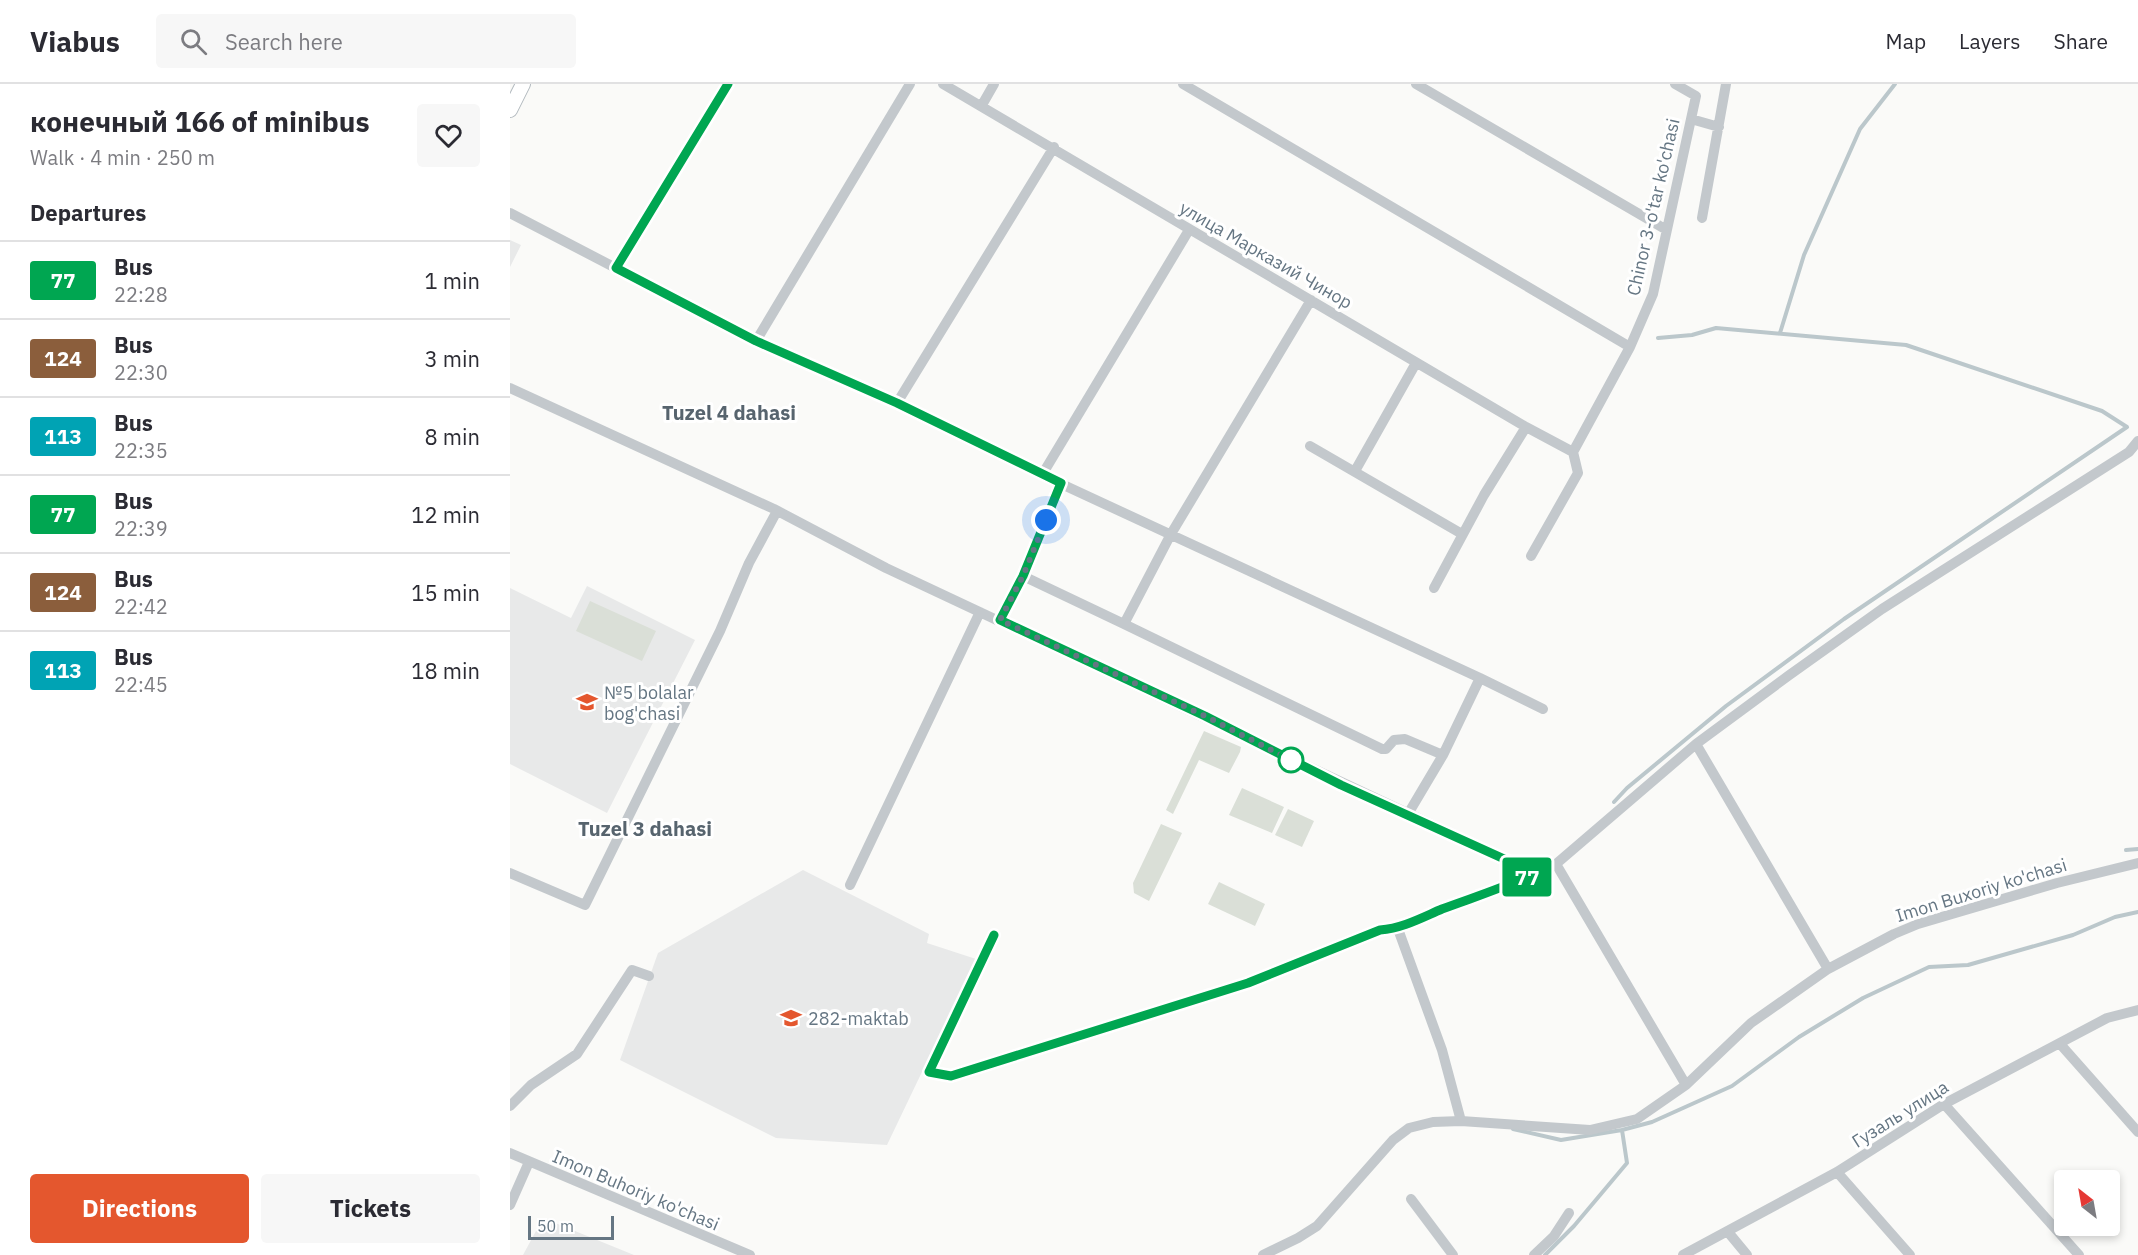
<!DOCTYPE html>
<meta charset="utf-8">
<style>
body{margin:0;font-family:"IBM Plex Sans",sans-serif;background:#f7f7f7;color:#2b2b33;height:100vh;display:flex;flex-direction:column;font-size:22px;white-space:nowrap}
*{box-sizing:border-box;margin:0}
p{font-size:20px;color:#7c7c81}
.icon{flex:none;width:33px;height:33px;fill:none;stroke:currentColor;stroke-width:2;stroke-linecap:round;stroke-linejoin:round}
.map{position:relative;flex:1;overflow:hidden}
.sheet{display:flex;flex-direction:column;background:#fff;width:510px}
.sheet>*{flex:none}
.badge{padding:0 12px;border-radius:4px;font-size:21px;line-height:39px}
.needle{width:39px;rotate:329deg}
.buttons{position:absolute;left:1544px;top:1086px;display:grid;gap:12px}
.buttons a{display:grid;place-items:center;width:66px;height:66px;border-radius:6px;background:#fff;box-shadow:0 3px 9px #0003;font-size:30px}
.scale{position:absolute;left:18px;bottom:15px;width:86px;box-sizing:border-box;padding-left:6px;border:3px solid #657683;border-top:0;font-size:16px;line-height:21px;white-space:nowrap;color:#657683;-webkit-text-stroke:4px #fff;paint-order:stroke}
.you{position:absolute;width:30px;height:30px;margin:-15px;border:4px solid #fff;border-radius:50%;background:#1a73e8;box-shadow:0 0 0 9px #1a73e833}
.map>.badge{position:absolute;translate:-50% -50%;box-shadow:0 0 0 3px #fff}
h2{padding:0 30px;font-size:22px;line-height:54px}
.round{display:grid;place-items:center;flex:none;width:63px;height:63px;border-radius:6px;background:#f7f7f7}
.headline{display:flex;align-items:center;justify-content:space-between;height:102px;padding:0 30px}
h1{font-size:28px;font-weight:700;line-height:45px}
.cta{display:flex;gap:12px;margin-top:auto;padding:12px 30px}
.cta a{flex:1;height:69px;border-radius:6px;background:#e4572e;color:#fff;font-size:24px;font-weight:700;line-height:69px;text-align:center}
.cta a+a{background:#f7f7f7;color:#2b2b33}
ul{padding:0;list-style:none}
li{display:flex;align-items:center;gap:18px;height:78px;padding:0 30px;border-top:2px solid #e1e1e2}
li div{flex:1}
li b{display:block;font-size:22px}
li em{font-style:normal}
li .badge{min-width:66px;font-weight:700;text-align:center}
header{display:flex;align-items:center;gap:36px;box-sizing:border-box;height:84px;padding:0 30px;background:#fff;border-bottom:2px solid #e1e1e2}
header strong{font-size:28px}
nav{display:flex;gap:33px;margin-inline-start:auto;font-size:21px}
.search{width:420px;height:54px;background:#f7f7f7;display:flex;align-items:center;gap:15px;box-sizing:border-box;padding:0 21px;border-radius:6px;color:#7c7c81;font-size:22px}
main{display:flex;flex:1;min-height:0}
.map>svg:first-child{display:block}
.built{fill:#e8e9e9}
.green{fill:#dadfd7}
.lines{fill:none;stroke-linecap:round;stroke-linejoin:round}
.stream{stroke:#bbc7cb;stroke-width:4}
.secondary-casing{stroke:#b3babf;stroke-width:16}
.street{stroke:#c3c8cc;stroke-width:10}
.secondary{stroke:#fff;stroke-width:14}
.line-casing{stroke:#fff;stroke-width:14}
.line{stroke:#00a651;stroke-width:9}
.walk{stroke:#657683;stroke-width:6;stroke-dasharray:0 10.8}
.stop-dot{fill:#fff;stroke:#00a651;stroke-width:3}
.labels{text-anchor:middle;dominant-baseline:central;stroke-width:6;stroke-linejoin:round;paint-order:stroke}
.street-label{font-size:18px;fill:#657683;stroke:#fff}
.poi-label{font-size:18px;fill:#657683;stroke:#fff;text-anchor:start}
.neighbourhood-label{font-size:20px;font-weight:bold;fill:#57646e;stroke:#fff}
</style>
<header>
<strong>Viabus</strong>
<div class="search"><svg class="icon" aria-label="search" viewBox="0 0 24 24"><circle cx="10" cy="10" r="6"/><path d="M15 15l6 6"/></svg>Search here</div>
<nav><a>Map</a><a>Layers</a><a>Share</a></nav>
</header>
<main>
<section class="sheet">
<div class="headline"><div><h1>конечный 166 of minibus</h1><p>Walk · 4 min · 250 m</p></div><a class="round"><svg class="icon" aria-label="heart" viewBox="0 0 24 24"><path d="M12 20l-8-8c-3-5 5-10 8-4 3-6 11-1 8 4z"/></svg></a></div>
<h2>Departures</h2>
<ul>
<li><span class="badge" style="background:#00a651;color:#fff">77</span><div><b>Bus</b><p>22:28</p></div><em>1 min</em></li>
<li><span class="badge" style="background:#8b5e3c;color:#fff">124</span><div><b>Bus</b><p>22:30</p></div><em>3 min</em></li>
<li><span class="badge" style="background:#00a3b4;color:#fff">113</span><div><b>Bus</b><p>22:35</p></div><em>8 min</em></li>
<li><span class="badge" style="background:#00a651;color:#fff">77</span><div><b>Bus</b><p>22:39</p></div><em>12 min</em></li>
<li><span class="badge" style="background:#8b5e3c;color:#fff">124</span><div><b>Bus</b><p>22:42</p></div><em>15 min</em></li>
<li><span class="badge" style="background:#00a3b4;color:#fff">113</span><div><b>Bus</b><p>22:45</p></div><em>18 min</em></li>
</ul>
<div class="cta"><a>Directions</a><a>Tickets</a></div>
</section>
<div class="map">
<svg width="1628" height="1171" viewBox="0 0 1628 1171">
<rect width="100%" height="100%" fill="#fafaf8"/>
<path class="built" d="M0,156l11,5 -11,22z
M77,502l108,54 -88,173 -97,-49v-176l61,30z
M293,786l126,64 -2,9 49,16 -89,186 -111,-7 -156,-78 38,-107z
M33,1134l91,37h-111z"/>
<path class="green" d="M80,517l66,30 -14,30 -66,-30z
M694,647l37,16 -1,5 -11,21 -30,-13 -26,54 -7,-4z
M732,704l42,19 -12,26 -43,-18z
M778,725l26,12 -12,26 -27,-12z
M651,740l21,9 -33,68 -15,-8 -1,-10z
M709,798l46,22 -10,22 -47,-22z"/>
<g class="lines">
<path class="stream" d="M1270,249l24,-78 56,-126 35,-45
M1104,718l13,-14 99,-82 118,-87 283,-192 -25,-16 -196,-66 -190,-17 -24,7 -34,3
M1616,766l12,-1
M1003,1045l48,11 61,-10
M1035,1171l29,-29 53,-63 -5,-33 30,-8 80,-36 67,-49 64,-39 66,-31 39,-2 105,-30 42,-18 23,-5"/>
<defs>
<path id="secondary" d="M0,26l13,-26"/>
</defs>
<use href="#secondary" class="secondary-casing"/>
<path class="street" d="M433,0l583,343 47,25
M673,0l447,263
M906,0l249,145
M472,21l12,-21
M1181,35l28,8
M0,129l246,128 141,62 145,72 438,203 -37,77 -35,59
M1192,134l24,-134
M106,184l112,-184
M246,257l154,-257
M0,304l264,121 112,59 649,305
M387,319l157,-256
M800,362l152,88
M845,387l61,-108
M532,391l147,-245
M1021,472l47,-83 -5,-21 57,-105 23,-53 43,-198 -21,-12
M513,492l101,48 47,-90 140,-234
M924,504l50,-93 42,-68
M490,536l23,-44 38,-93
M614,540l258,125h4l8,-9 11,-1 38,16
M970,594l63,31
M1186,660l132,225
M1046,780l130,221
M0,789l75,32 135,-274 29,-68 28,-52
M340,801l130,-273
M888,845l44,121 19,71
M484,851l-65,137 22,4 297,-93 132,-52 18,-2 45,-20 48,-16 65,-29 140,-120 92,-68 94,-67 247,-157 9,-11
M1551,961l77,87
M1434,1020l135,151
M0,1022l21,-21 46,-31 55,-84 17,6
M0,1069l240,102
M1327,1088l73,83
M901,1115l42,56
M0,1121l19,-43
M1218,1148l19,23
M753,1171l35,-17 19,-12 76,-86 16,-12 24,-6 28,-1 129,9 47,-11 49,-34 65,-62 77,-54 66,-35 24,-10 139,-41 81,-20
M1024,1171l20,-19 15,-23
M1173,1171l154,-83 107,-68 163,-86 31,-8"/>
<use href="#secondary" class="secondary"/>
</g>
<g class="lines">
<defs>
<path id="line" d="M218,0l-112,184 140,73 141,62 164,80 -38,93 -23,44 205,96 136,69 194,88c-31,15 -61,24 -93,36 -21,9 -39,19 -62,21l-132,53 -297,93 -22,-4 65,-137"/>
</defs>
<use href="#line" class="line-casing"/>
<use href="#line" class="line"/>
<path class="walk" d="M536,436l-23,56 -23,44 205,96 86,44"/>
</g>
<defs>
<symbol id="school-bare" viewBox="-9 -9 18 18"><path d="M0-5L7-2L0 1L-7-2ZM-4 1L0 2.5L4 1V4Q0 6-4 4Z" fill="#e4572e" stroke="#fff" stroke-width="2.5" paint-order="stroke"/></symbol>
</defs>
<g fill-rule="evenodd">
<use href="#school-bare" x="62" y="603" width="30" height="30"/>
<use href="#school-bare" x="266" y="919" width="30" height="30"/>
</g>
<circle class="stop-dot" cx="781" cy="676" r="12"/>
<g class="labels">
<g class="street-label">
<text transform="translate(1143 123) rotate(-77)">Chinor 3-o'tar ko'chasi</text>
<text transform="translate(756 171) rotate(30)">улица Марказий Чинор</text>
<text transform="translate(1471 806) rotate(-17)">Imon Buxoriy ko'chasi</text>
<text transform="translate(1390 1030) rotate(-32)">Гузаль улица</text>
<text transform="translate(126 1106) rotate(23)">Imon Buhoriy ko'chasi</text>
</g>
<g class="poi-label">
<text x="94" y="608">№5 bolalar<tspan x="94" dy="21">bog'chasi</tspan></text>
<text x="298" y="934">282-maktab</text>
</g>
<g class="neighbourhood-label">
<text x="219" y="328">Tuzel 4 dahasi</text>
<text x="135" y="744">Tuzel 3 dahasi</text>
</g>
</g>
</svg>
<div class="buttons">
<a><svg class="needle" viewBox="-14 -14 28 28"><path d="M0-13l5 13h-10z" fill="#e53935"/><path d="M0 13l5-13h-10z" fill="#7c7c81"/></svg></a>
</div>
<div class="scale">50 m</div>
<div class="you" style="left:536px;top:436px"></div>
<b class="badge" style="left:1017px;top:793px;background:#00a651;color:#fff">77</b>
</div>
</main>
